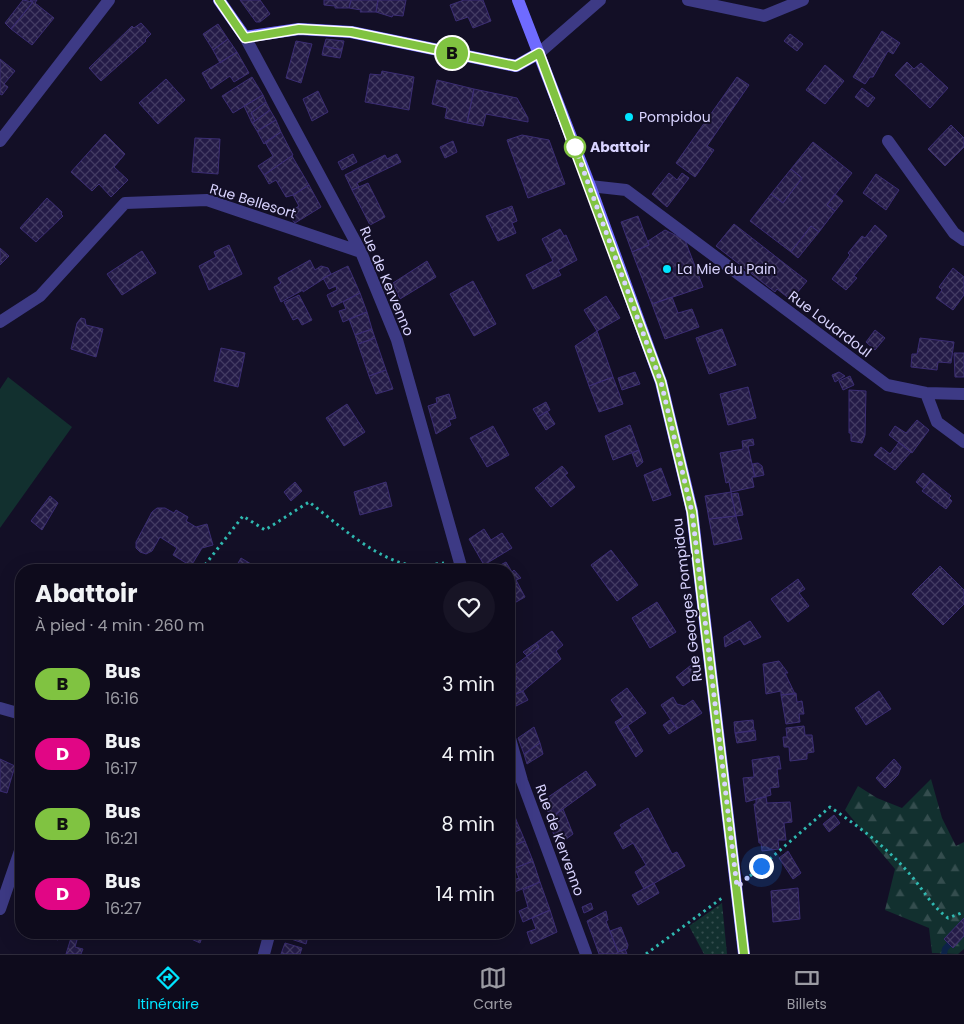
<!DOCTYPE html>
<html lang="fr">
<meta charset="utf-8">
<style>
body{margin:0;font-family:Poppins,sans-serif;background:#171425;color:#f1f3f6;height:100vh;display:flex;flex-direction:column;font-size:19px;white-space:nowrap}
*{box-sizing:border-box;margin:0}
p{font-size:16px;color:#9b9ba3}
.icon{flex:none;width:28px;height:28px;fill:none;stroke:currentColor;stroke-width:2;stroke-linecap:round;stroke-linejoin:round}
.map{position:relative;flex:1;overflow:hidden}
.side{position:absolute;left:15px;top:564px;width:500px;height:375px;display:flex;flex-direction:column;background:#0e0b1c;border-radius:20px;box-shadow:0 5px 20px #0002,0 0 0 1px #2e2b3b}
.side>*{flex:none}
.badge{padding:0 10px;border-radius:16px;font-size:18px;line-height:32px}
.you{position:absolute;width:25px;height:25px;margin:-12px;border:4px solid #fff;border-radius:50%;background:#1a73e8;box-shadow:0 0 0 8px #1a73e833}
.map>.badge{position:absolute;translate:-50% -50%;box-shadow:0 0 0 2px #fff}
.round{display:grid;place-items:center;flex:none;width:52px;height:52px;border-radius:26px;background:#171425}
.overview{display:flex;align-items:center;justify-content:space-between;height:85px;padding:0 20px}
h1{font-size:24px;font-weight:700;line-height:38px}
ul{padding:0;list-style:none}
li{display:flex;align-items:center;gap:15px;height:70px;padding:0 20px}
li div{flex:1}
li b{display:block;font-size:19px}
li em{font-style:normal}
li .badge{min-width:55px;font-weight:700;text-align:center}
.dock{display:flex;justify-content:space-around;align-items:center;height:70px;border-top:1px solid #2e2b3b;background:#0e0b1c;font-size:14px;color:#9b9ba3}
.dock a{display:grid;justify-items:center;gap:2px}
.dock .current{color:#00e5ff}
.map>svg:first-child{display:block}
.grass{fill:url(#grass-dots)}
.forest{fill:url(#forest-firs)}
.garden{fill:#12302f}
.lines{fill:none;stroke-linecap:round;stroke-linejoin:round}
.stream{stroke:#0c2248;stroke-width:6}
.building{fill:url(#building-cross-hatch);stroke:#3b2d73}
.path{stroke:#2fb8b0;stroke-width:3;stroke-dasharray:2.5 4;stroke-linecap:butt}
.street{stroke:#3d3a85;stroke-width:12}
.secondary{stroke:#6f6bff;stroke-width:12}
.line-casing{stroke:#fff;stroke-width:11}
.line{stroke:#80c341;stroke-width:8}
.walk{stroke:#d9d4ff;stroke-width:5;stroke-dasharray:0 9}
.poi-dot{fill:#00e5ff;stroke:#130f26;stroke-width:2}
.stop-dot{fill:#fff;stroke:#80c341;stroke-width:2.5}
.labels{text-anchor:middle;dominant-baseline:central;stroke-width:4;stroke-linejoin:round;paint-order:stroke}
.poi-label{font-size:14px;fill:#d9d4ff;stroke:#130f26;text-anchor:start}
.stop-label{font-size:14px;font-weight:bold;fill:#d9d4ff;stroke:#130f26;text-anchor:start}
.street-label{font-size:14px;fill:#d9d4ff;stroke:#130f26}
</style>
<div class="map">
<svg width="964" height="954" viewBox="0 0 964 954">
<defs>
<pattern id="grass-dots" width="8" height="8" patternUnits="userSpaceOnUse" patternTransform="scale(1.25)"><rect width="8" height="8" fill="#12302f"/><path d="M2 2h.1M6 6h.1" fill="none" stroke="#344d4e" stroke-width="1.8" stroke-linecap="round"/></pattern>
<pattern id="forest-firs" width="22" height="20" patternUnits="userSpaceOnUse" patternTransform="scale(1.25)"><rect width="22" height="20" fill="#12302f"/><path d="M5 1l3.5 6h-7zM16 11l3.5 6h-7z" fill="#344d4e"/></pattern>
<pattern id="building-cross-hatch" width="8" height="8" patternUnits="userSpaceOnUse" patternTransform="scale(1.25)"><rect width="8" height="8" fill="#241b47"/><path d="M0 0l8 8M0 8l8-8" fill="none" stroke="#433b63"/></pattern>
</defs>
<rect width="100%" height="100%" fill="#130f26"/>
<path class="grass" d="M722,903l5,51h-23l-15,-28z"/>
<path class="forest" d="M931,779l11,39 14,28 8,-4v107l-6,5 -26,-1 -3,-25 -44,-18 10,-41 -50,-59 13,-24 19,12 25,10z"/>
<path class="garden" d="M8,377l64,50 -72,101v-139z"/>
<g class="lines">
<path class="stream" d="M944,954l1,-5 19,-22"/>
</g>
<path class="building" d="M23,0l10,2 -22,27 -6,-6z
M30,0h7l-2,3 19,15 -22,27 -21,-16 22,-27z
M240,0h20l10,14 -10,8h-4z
M324,0h27l-2,8h-14v-2l-11,-1z
M351,0h27l-2,12h-16l1,-2 -12,-2z
M378,0h28l-3,16 -10,-1 -1,2 -16,-5z
M464,0h19l8,21 -18,7 -5,-11 -12,4 -6,-16z
M141,23l10,11 -6,6 1,1 -45,40 -12,-13 43,-42 2,2z
M218,24l10,15 -15,11 -10,-16z
M882,31l18,12 -7,11 -5,-3 -15,26h-3l-5,7 -12,-7z
M790,34l13,10 -6,7 -13,-10z
M228,39l9,13 -17,11 -7,-13z
M326,39l18,2 -2,9 -18,-4z
M296,41l16,3 -11,39 -15,-5z
M324,46l18,4 -2,8 -18,-3z
M237,52l12,21 -15,9 -4,-6 -19,13 -9,-16z
M0,59l15,12 -11,13 4,3 -6,8 -2,-1z
M907,62l7,7 7,-6 27,25 -18,20 -35,-33z
M825,65l19,16 -19,23 -19,-14z
M382,71l32,6 -5,33 -44,-8 5,-28 11,1z
M252,77l11,18 -30,18 -11,-17z
M737,77l12,8 -42,61 7,4 -19,27 -19,-14z
M166,79l19,21 -27,24 -19,-21z
M437,80l37,9 -7,34 -22,-5 2,-10 -15,-4z
M862,88l13,10 -7,9 -13,-10z
M474,89l43,9 11,20v4l-42,-8 -3,12 -16,-3z
M318,91l10,21 -16,9 -9,-22z
M263,95l3,7 -15,11 4,8 -3,2 -8,-17z
M266,102l4,8 -15,11 -4,-8z
M270,110l6,10 -19,11 -5,-8z
M276,120l5,12 -17,12 -7,-13z
M951,125l13,13v9l-19,19 -17,-17z
M281,132l12,23 -29,20 -6,-9 15,-10 -8,-14z
M105,134l20,20 -11,13 14,13 -17,17 -12,-13 -7,7 -21,-19z
M522,135l27,5 16,44 -37,14 -21,-58z
M195,138l25,1 -2,35 -26,-2z
M453,141l4,11 -12,6 -5,-11z
M813,142l39,31 -25,32 8,6 -16,21 -8,-6 -20,26 -41,-31 21,-27 12,9 19,-25 -11,-9z
M353,154l4,8 -15,8 -4,-8z
M397,154l4,8 -44,21 2,4 -7,3 -7,-15 40,-20 2,4z
M292,156l17,29 -16,10 -7,2 -10,-17 -7,4 -5,-9z
M791,169l11,9 -19,25 -12,-9z
M669,173l8,7 5,-7 7,5 -22,29 -15,-13z
M876,174l23,16 -13,20 -23,-17z
M368,183l17,34 -15,8 -18,-35z
M309,185l12,22 -26,16 -8,-10 12,-7 -6,-11z
M835,194l8,7 -8,10 -8,-6z
M47,198l15,14 -1,2 2,2 -27,26 -16,-14z
M512,206l5,15 -5,2 4,10 -18,8 -12,-25z
M638,216l11,29 -17,7 -11,-30z
M734,224l73,57 -16,19 -14,-11 -2,3 -59,-46z
M875,225l12,11 -33,40 3,2 -11,12 -14,-11 18,-24 -2,-2 14,-17 3,2z
M811,226l8,6 -21,26 -7,-6z
M560,229l4,7 2,-1 11,25 -19,10 3,5 -28,14 -7,-14 27,-14 -11,-22z
M665,230l20,10 18,47 -51,17 -20,-52 17,-7 -1,-4z
M229,245l13,29 -33,16 -10,-24 17,-9 -2,-5z
M0,248l9,8 -9,9z
M142,251l14,22 -34,22 -15,-21z
M310,260l5,10 6,-4 7,2 3,6 -28,18v-2l-22,12 -7,-15 7,-4 -3,-5z
M427,261l9,16 -36,22 -7,-16z
M348,266l12,27 -28,14 -5,-12 10,-5 -1,-4 -7,3 -6,-11z
M953,268l11,9v18l-11,15 -17,-12 6,-8 -3,-3z
M473,281l23,43 -22,12 -24,-42z
M360,293l7,19 -24,10 -4,-11 7,-2 -3,-7z
M299,295l13,25 -10,5 -4,-7 -5,2 -9,-18z
M606,296l14,22 -23,13 -13,-21z
M672,297l6,16 14,-4 7,18 -34,12 -13,-35z
M367,312l5,17 -17,6 -6,-16z
M81,318l4,1 1,6 17,4 -7,28 -25,-8 6,-26z
M372,329l3,9 -17,6 -3,-9z
M722,329l14,36 -27,9 -13,-36z
M875,330l10,8 -10,12 -9,-8z
M597,331l16,46 -24,9 -14,-40z
M375,338l11,32 -17,6 -11,-32z
M920,338l34,4 -3,21 -13,-1 -1,8 -26,-3 1,-13h5z
M221,348l24,5 -7,34 -24,-6z
M954,353h10v24h-9z
M386,370l7,19 -17,5 -7,-18z
M635,372l5,12 -18,6 -4,-12z
M839,372l6,4 -10,6 -3,-7z
M850,376l4,9 -11,5 -4,-9z
M613,377l10,27 -24,8 -10,-26z
M748,387l8,31 -28,7 -8,-31z
M849,390l17,1 -1,44 -3,8 -11,-2v-8h-2z
M449,394l7,24 -7,2 2,5 -15,9 -8,-28 9,-3 -1,-5z
M546,402l4,8 -12,7 -5,-8z
M347,404l18,28 -21,14 -18,-28z
M547,411l8,13 -9,6 -8,-13z
M917,420l12,10 -17,23 -23,-18 6,-9 11,7z
M630,425l9,25 -26,10 -8,-24z
M493,426l16,29 -22,12 -17,-29z
M753,439l1,6 -6,1 7,31h-3l2,10 -23,5 -2,-10 -3,1 -6,-30 23,-4 -1,-8z
M899,442l12,10 -16,18 -21,-15 7,-8 9,7z
M639,450l4,12 -6,5 -5,-14z
M758,463l4,3 2,9 -9,2 -3,-13z
M562,466l6,7 -3,2 10,12 -24,20 -16,-19z
M661,468l10,27 -18,6 -9,-26z
M923,473l8,7 -7,9 -8,-7z
M931,480l20,16 -2,2 3,3 -6,8 -24,-18z
M295,482l7,9 -11,10 -7,-9z
M386,482l6,24 -32,9 -6,-23z
M731,492l5,24 -27,3 -4,-23z
M738,493l5,22 -7,1 -5,-22z
M50,496l8,7 -16,27 -11,-9z
M157,508h8l9,5 2,-3 12,7 -2,4 10,6 11,-3 6,21 -11,3 -11,18 -18,-11 4,-7 -17,-11 -8,14 -6,3 -6,-2 -4,-4v-6l16,-30z
M736,516l6,23 -28,6 -5,-26z
M484,529l7,11 11,-7 10,15 -28,17 -15,-26z
M611,550l27,35 -21,16 -26,-36z
M241,558l20,12h-27z
M506,562l6,10 2,-2 7,8 -5,2 9,17 -16,9v-36h-18z
M940,566l24,24v14l-21,21 -31,-31z
M798,579l7,10 -6,4 10,13 -21,16 -17,-23z
M657,602l19,30 -26,16 -18,-30z
M750,621l11,16 -17,8 -4,-6 -15,8 -1,-10z
M552,631l11,14 -7,6 5,8 -38,32 -14,6v-13l8,-5 -7,-10 29,-22 -3,-4z
M536,643l3,4 -12,9 -4,-4z
M779,661l9,12h-3l10,21 -14,1v-4l-15,3 -3,-30z
M695,662l2,14 -14,10 -7,-9z
M627,688l19,25 -26,18 -5,-9 8,-5 -12,-17z
M523,691l5,9 -18,9 -1,-12z
M879,691l12,18 -25,16 -11,-17z
M796,693l1,9 5,-1 2,13h-5l1,8 -14,2 -5,-29z
M673,697l4,7 7,2 9,-6 9,13 -25,16 -16,-24z
M670,720l7,9 -8,5 -6,-9z
M753,720l1,11 -19,2 -1,-11z
M628,726l15,25 -7,6 -16,-26z
M804,726l1,9h7l2,17 -7,1v6l-17,2 -1,-14h-5l-1,-10h4l-1,-9z
M534,727l6,16 -16,11 -6,-16z
M755,730l1,10 -19,3 -2,-10z
M540,743l3,11 -16,10 -3,-10z
M779,756l2,13h-4l2,18 -9,1 1,7 -25,7 -3,-24 11,-1 -2,-17z
M0,759l15,7 -8,27 -7,-2z
M894,759l7,8 -3,8 -13,13 -9,-10z
M586,771l10,14 -44,32 -11,-15z
M766,797l1,6 23,-1 2,20 -8,1 2,17h-8l1,9 -17,2 -1,-8h-2l-5,-39h2v-5z
M509,801l8,21 -8,4z
M648,808l24,46 5,-2 8,14 -41,23 -9,-17 11,-7 -13,-22 -10,6 -9,-16 8,-5 -2,-3z
M563,809l10,25 -15,11 -10,-25z
M834,815l6,8 -11,9 -6,-8z
M517,822l8,19 -16,6v-21z
M525,841l8,20 -18,7 -6,-21z
M788,851l13,22 -8,6 -14,-21z
M533,861l7,21 -28,11 -3,-11 10,-4 -4,-10z
M540,882l10,28 -27,12 -4,-11 9,-4 -5,-17z
M654,883l5,10 -21,12 -6,-10z
M798,888l2,31 -27,3 -2,-31z
M591,903l2,6 -9,4 -2,-6z
M550,910l7,22 -26,12 -4,-12 9,-3 -4,-11z
M606,911l2,9 -2,1 12,31 7,-3 2,5h-28l-12,-33z
M964,918v18l-11,12 -9,-9z
M621,927l7,18 -1,4 -9,3 -8,-21z
M40,932h20l-2,8z
M176,932h28l-4,11z
M293,932h16l-3,12 -15,-5z
M71,938l6,2 -2,7 8,2 -2,5h-15z
M285,943l17,5 -2,6h-19z"/>
<g class="lines">
<path class="path" d="M201,570l42,-54 22,14 44,-28c29,22 70,61 108,64 8,0 18,-2 27,-3
M750,876l80,-69c28,19 55,39 77,64 15,16 23,34 41,47l16,-6
M646,954l76,-56"/>
<path class="street" d="M688,0l76,16 39,-16
M245,37l116,215 36,88 65,230
M539,53l61,-53
M0,141l109,-141
M888,141l66,92 10,7
M590,186l36,4 261,195 39,8 38,1
M0,322l40,-26 85,-93 82,-3 154,52
M926,393l11,29 27,20
M0,708l21,6
M509,735l13,46 64,173
M0,909l21,-61
M264,954l6,-22"/>
<path class="secondary" d="M219,0l26,37 54,-8 52,3 165,34 23,-13
M518,0l72,186 71,196 31,129 52,443"/>
</g>
<g class="lines">
<defs>
<path id="line" d="M219,0l26,38 54,-9 52,3 165,34 23,-13 122,329 31,130 52,442"/>
</defs>
<use href="#line" class="line-casing"/>
<use href="#line" class="line"/>
<path class="walk" d="M575,147l-3,-8 89,243 31,130 45,375 24,-21"/>
</g>
<g class="poi-dot">
<circle cx="629" cy="117" r="5"/>
<circle cx="667" cy="269" r="5"/>
</g>
<circle class="stop-dot" cx="575" cy="147" r="10"/>
<g class="labels">
<g class="poi-label">
<text x="639" y="117">Pompidou</text>
<text x="677" y="269">La Mie du Pain</text>
</g>
<g class="stop-label">
<text x="590" y="147">Abattoir</text>
</g>
<g class="street-label">
<text transform="translate(253 201) rotate(17)">Rue Bellesort</text>
<text transform="translate(387 281) rotate(67)">Rue de Kervenno</text>
<text transform="translate(830 324) rotate(37)">Rue Louardoul</text>
<text transform="translate(687 600) rotate(-97)">Rue Georges Pompidou</text>
<text transform="translate(560 840) rotate(70)">Rue de Kervenno</text>
</g>
</g>
</svg>
<div class="you" style="left:761px;top:866px"></div>
<b class="badge" style="left:452px;top:53px;background:#80c341;color:#111">B</b>
<section class="side">
<div class="overview"><div><h1>Abattoir</h1><p>À pied · 4 min · 260 m</p></div><a class="round"><svg class="icon" aria-label="heart" viewBox="0 0 24 24"><path d="M12 20l-8-8c-3-5 5-10 8-4 3-6 11-1 8 4z"/></svg></a></div>
<ul>
<li><span class="badge" style="background:#80c341;color:#111">B</span><div><b>Bus</b><p>16:16</p></div><em>3 min</em></li>
<li><span class="badge" style="background:#e10685;color:#fff">D</span><div><b>Bus</b><p>16:17</p></div><em>4 min</em></li>
<li><span class="badge" style="background:#80c341;color:#111">B</span><div><b>Bus</b><p>16:21</p></div><em>8 min</em></li>
<li><span class="badge" style="background:#e10685;color:#fff">D</span><div><b>Bus</b><p>16:27</p></div><em>14 min</em></li>
</ul>
</section>
</div>
<nav class="dock">
<a class="current"><svg class="icon" aria-label="directions" viewBox="0 0 24 24"><path d="M12 3l9 9-9 9-9-9zM9 14v-3h6M13 9l2 2-2 2"/></svg>Itinéraire</a>
<a><svg class="icon" aria-label="map" viewBox="0 0 24 24"><path d="M3 6l6-2 6 2 6-2v14l-6 2-6-2-6 2zM9 4v14M15 6v14"/></svg>Carte</a>
<a><svg class="icon" aria-label="tickets" viewBox="0 0 24 24"><path d="M3 7h18v10H3zM15 7v10"/></svg>Billets</a>
</nav>
